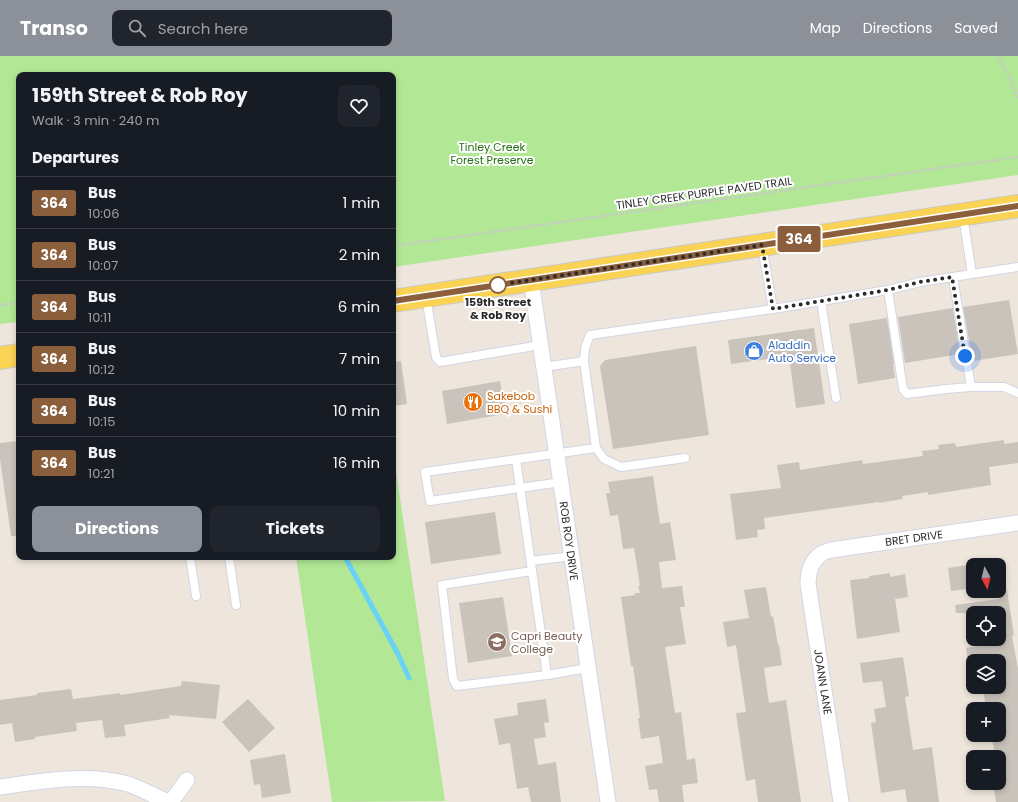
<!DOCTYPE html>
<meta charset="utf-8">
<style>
body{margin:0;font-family:Poppins,sans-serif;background:#20242c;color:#f1f3f6;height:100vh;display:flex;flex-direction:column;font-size:15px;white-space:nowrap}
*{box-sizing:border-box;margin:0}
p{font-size:13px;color:#9ea1a6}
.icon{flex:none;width:22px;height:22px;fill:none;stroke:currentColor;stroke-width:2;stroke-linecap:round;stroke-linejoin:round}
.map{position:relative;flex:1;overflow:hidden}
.panel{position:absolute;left:16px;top:16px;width:380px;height:488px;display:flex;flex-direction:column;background:#171b24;border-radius:8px;box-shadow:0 2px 6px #0003}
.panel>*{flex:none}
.badge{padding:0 8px;border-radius:3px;font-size:14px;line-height:26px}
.needle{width:26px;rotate:173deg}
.controls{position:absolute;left:966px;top:502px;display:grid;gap:8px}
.controls a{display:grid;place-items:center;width:40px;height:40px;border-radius:8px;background:#171b24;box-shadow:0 2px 6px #0003;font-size:20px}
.you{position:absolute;width:20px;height:20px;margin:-10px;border:3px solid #fff;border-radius:50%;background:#1a73e8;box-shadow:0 0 0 6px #1a73e833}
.map>.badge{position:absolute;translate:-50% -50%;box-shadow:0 0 0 2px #fff}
h2{padding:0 16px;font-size:15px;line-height:36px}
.round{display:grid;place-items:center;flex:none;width:42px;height:42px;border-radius:8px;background:#20242c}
.headline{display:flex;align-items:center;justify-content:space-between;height:68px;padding:0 16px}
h1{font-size:19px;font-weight:700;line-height:30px}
.cta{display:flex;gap:8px;margin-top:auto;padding:8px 16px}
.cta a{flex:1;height:46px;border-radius:8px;background:#8c9099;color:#fff;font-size:16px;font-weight:700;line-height:46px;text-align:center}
.cta a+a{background:#20242c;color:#f1f3f6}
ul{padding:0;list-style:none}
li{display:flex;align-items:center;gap:12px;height:52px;padding:0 16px;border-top:1px solid #363941}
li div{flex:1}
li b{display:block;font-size:15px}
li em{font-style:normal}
li .badge{min-width:44px;font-weight:700;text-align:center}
header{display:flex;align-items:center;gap:24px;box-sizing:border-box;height:56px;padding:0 20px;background:#8c9099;color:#fff}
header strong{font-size:19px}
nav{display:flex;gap:22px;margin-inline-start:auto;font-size:14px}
.search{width:280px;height:36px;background:#20242c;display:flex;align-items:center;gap:10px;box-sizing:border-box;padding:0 14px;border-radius:8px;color:#9ea1a6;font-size:15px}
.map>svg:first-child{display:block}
.green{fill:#b2e895}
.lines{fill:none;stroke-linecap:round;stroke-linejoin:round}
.stream{stroke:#68d2f7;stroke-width:5}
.building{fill:#c9c3bc}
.lane-casing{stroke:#d1d5e5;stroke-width:10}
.street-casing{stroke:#d1d5e5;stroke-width:17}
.primary-casing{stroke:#c8c8c8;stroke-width:24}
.path{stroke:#c8c8c8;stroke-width:2.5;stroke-dasharray:3 2;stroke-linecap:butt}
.lane{stroke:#fff;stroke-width:8}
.street{stroke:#fff;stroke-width:15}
.primary{stroke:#fad355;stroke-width:22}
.line-casing{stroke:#fff;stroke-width:9}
.line{stroke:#8b5e3c;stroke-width:6}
.walk{stroke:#2b2b2b;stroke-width:4;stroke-dasharray:0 7.2}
.stop-dot{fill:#fff;stroke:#8b5e3c;stroke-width:2}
.labels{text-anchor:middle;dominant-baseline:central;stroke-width:4;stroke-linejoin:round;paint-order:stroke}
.park-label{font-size:11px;fill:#286e15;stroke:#fff}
.street-label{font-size:11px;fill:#2b2b2b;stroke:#fff}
.stop-label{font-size:11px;font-weight:bold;fill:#2b2b2b;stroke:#fff}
.shop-label{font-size:11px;fill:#366cbe;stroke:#fff;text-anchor:start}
.food-label{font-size:11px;fill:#c56008;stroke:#fff;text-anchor:start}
.education-label{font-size:11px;fill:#785e54;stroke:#fff;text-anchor:start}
</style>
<header>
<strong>Transo</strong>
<div class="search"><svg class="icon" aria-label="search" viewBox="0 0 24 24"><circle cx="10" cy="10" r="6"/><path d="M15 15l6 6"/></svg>Search here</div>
<nav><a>Map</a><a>Directions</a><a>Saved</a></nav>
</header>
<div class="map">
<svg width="1018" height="746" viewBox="0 0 1018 746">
<rect width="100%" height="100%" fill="#eee6dc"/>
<path class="green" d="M0,0h1018v119l-625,92v-192h-374v247l-19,2z
M393,395l52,350 -113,1 -36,-245h97z"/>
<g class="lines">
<path class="stream" d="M345,501l53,97 11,24"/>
</g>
<path class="building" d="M1009,244l9,54 -45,7 -10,-54z
M953,252l7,46 -55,9 -7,-46z
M887,262l7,46h-1l2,14 -37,6 -9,-60z
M814,272l11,76 -29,4 -7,-52 -58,8 -3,-24z
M696,290l13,89 -96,14 -13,-83 5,-6z
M401,305l6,43 -14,2v-44z
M500,325l5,33 -58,10 -5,-33z
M1004,384v4l14,-2v21l-29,4 2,18 -63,10v-3l-26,4 1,3 -24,4v-1l-115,16 1,11 -8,1 1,7 -22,3 -6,-46 51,-6 -4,-23 22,-3 1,8 62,-10 1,4 60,-8 -1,-5 17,-2 -1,-4 17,-2 1,4z
M19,385v95h-8l-11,-77v-16z
M653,420l7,48 10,-2 6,38 -17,2 3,26 20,-2 3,21h-5l6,37 -21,3 10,66 6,-1 6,48 8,-2 3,25 -16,2 2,17h-25l-2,-13 -8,1 -4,-24 18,-3 -4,-27 -18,3 -3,-21h2l-7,-52h-2l-10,-69 14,-2v-2h5l-2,-7h2l-6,-38 -11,1 -5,-34 -8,1 -4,-23h4l-2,-11z
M495,456l6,42 -70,10 -6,-42z
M973,508v24l-22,3 -3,-23z
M890,517v4l15,-3 3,23 -13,2 5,33 -43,7 -7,-59 19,-2v-2z
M766,531l5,30 2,-1 5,29h1l3,20 -18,3 5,35 17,-3 15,102h-43l-3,-23 -9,2 -10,-68 10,-1 -10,-67 -9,2 -4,-25 26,-4 -5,-28z
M999,534h8l7,45 -2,1 6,33v133h-22l-3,-19h6v-26h-4l-3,-20 7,-2v-26h-13l-3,-22h16v-26h-31l-2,-13 12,-2 -2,-7h23v-26h-43l-1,-8 44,-6z
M503,541l9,59 -44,7 -9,-60z
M903,601l6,39 -4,1 8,53 19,-3 7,55h-32l-2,-13 -24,4 -10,-70 5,-1 -2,-13 12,-2 -4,-26 -19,2 -3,-20z
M182,625l38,4 -4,34 -47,-4 1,3 -46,7 2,11 -21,2 -3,-18 -26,3 1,8 -42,6v2l-20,3 -3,-19 -12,2v-25l37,-5v-2l34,-4 2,10 47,-6v2l61,-9z
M248,643l27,29 -26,24 -27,-30z
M546,643l3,23 -5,1 2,14 -12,2 4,26 18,-3 5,40h-30l-3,-15 -11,2 -7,-46 -11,2 -5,-26 24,-4 -1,-12z
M285,698l6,39 -29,5 -2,-14 -6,1 -4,-25z"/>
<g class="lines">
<defs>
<path id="lane" d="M963,160l9,58
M762,190l11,63
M953,221l18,110
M888,234l32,-8 98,-15
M426,241l10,60 4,5 100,-17
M821,245l15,97
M544,311l40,-6
M685,402l-64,9 -17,-8 -8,-11 -12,-87 1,-13 5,-13 183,-26 115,-19 15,99 4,5 39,-5 25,-2h33l14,6
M516,403l4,28 27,188 -90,11 -4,-7 -11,-94 90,-14
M561,426l-131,19 -5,-29 171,-24
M190,501l6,39
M229,501l7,48
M531,505l41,-5
M547,619l41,-7"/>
<path id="street" d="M531,224l77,522
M0,731c43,-6 86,-14 128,-3 12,4 28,13 40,18
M171,746l16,-22
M841,746l-33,-218c0,-12 3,-23 13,-30 3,-2 7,-3 10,-4l187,-27"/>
<path id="primary" d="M393,245l625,-95
M0,302l19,-3"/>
</defs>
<use href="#lane" class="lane-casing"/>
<use href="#street" class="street-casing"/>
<use href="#primary" class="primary-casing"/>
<path class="path" d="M997,0l10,16 11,26
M393,190l625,-89
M0,249l19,-2"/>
<use href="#lane" class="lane"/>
<use href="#street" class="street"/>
<use href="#primary" class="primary"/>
</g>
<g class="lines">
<defs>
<path id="line" d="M393,245l625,-95"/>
</defs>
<use href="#line" class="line-casing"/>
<use href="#line" class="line"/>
<path class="walk" d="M498,229l264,-40 11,64 115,-19 32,-8 32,-5 13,79"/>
</g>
<defs>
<symbol id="shop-disc" viewBox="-11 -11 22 22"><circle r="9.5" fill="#3f7fe0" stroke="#fff"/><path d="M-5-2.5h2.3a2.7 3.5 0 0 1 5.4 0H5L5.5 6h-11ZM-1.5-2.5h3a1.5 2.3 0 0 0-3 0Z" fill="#fff"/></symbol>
<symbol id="restaurant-disc" viewBox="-11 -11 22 22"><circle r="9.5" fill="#e8710a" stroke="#fff"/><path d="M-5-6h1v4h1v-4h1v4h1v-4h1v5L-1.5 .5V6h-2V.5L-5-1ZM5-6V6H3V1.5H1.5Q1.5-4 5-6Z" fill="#fff"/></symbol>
<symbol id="university-disc" viewBox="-11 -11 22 22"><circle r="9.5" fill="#8d6e63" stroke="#fff"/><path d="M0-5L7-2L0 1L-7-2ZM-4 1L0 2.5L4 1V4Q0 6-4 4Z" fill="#fff"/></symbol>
</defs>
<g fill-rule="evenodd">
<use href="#shop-disc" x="743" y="284" width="22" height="22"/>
<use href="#restaurant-disc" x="462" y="335" width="22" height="22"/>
<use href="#university-disc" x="486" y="575" width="22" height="22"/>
</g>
<circle class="stop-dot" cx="498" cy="229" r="8"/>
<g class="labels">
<g class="park-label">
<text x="492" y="91">Tinley Creek<tspan x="492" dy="13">Forest Preserve</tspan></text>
</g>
<g class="street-label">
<text transform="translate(704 137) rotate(-8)">TINLEY CREEK PURPLE PAVED TRAIL</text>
<text transform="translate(914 482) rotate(-8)">BRET DRIVE</text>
<text transform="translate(569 485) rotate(82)">ROB ROY DRIVE</text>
<text transform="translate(823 626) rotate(81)">JOANN LANE</text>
</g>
<g class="stop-label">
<text x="498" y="246">159th Street<tspan x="498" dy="13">&amp; Rob Roy</tspan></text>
</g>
<g class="shop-label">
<text x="768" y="289">Aladdin<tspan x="768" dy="13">Auto Service</tspan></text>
</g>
<g class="food-label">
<text x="487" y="340">Sakebob<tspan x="487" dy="13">BBQ &amp; Sushi</tspan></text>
</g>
<g class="education-label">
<text x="511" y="580">Capri Beauty<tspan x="511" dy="13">College</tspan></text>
</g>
</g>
</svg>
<div class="controls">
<a><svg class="needle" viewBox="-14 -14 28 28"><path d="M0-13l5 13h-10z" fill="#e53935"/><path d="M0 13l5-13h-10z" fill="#9ea1a6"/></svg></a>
<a><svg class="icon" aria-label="locate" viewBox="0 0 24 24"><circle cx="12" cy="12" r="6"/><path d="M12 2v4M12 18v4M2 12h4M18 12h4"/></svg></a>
<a><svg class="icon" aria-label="layers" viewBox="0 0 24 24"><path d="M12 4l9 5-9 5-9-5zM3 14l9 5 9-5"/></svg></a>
<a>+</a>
<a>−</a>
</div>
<div class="you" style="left:965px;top:300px"></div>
<b class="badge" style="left:799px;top:183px;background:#8b5e3c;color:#fff">364</b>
<section class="panel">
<div class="headline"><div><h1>159th Street &amp; Rob Roy</h1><p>Walk · 3 min · 240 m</p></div><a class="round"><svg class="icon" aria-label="heart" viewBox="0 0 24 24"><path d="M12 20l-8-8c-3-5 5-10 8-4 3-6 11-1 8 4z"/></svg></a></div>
<h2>Departures</h2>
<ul>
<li><span class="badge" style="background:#8b5e3c;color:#fff">364</span><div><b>Bus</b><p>10:06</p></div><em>1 min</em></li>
<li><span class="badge" style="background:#8b5e3c;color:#fff">364</span><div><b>Bus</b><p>10:07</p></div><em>2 min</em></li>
<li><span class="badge" style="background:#8b5e3c;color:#fff">364</span><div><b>Bus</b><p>10:11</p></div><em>6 min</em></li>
<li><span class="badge" style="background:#8b5e3c;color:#fff">364</span><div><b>Bus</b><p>10:12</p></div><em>7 min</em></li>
<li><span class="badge" style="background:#8b5e3c;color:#fff">364</span><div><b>Bus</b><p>10:15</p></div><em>10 min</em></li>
<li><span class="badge" style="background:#8b5e3c;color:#fff">364</span><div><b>Bus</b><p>10:21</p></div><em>16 min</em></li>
</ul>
<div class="cta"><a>Directions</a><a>Tickets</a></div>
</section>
</div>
